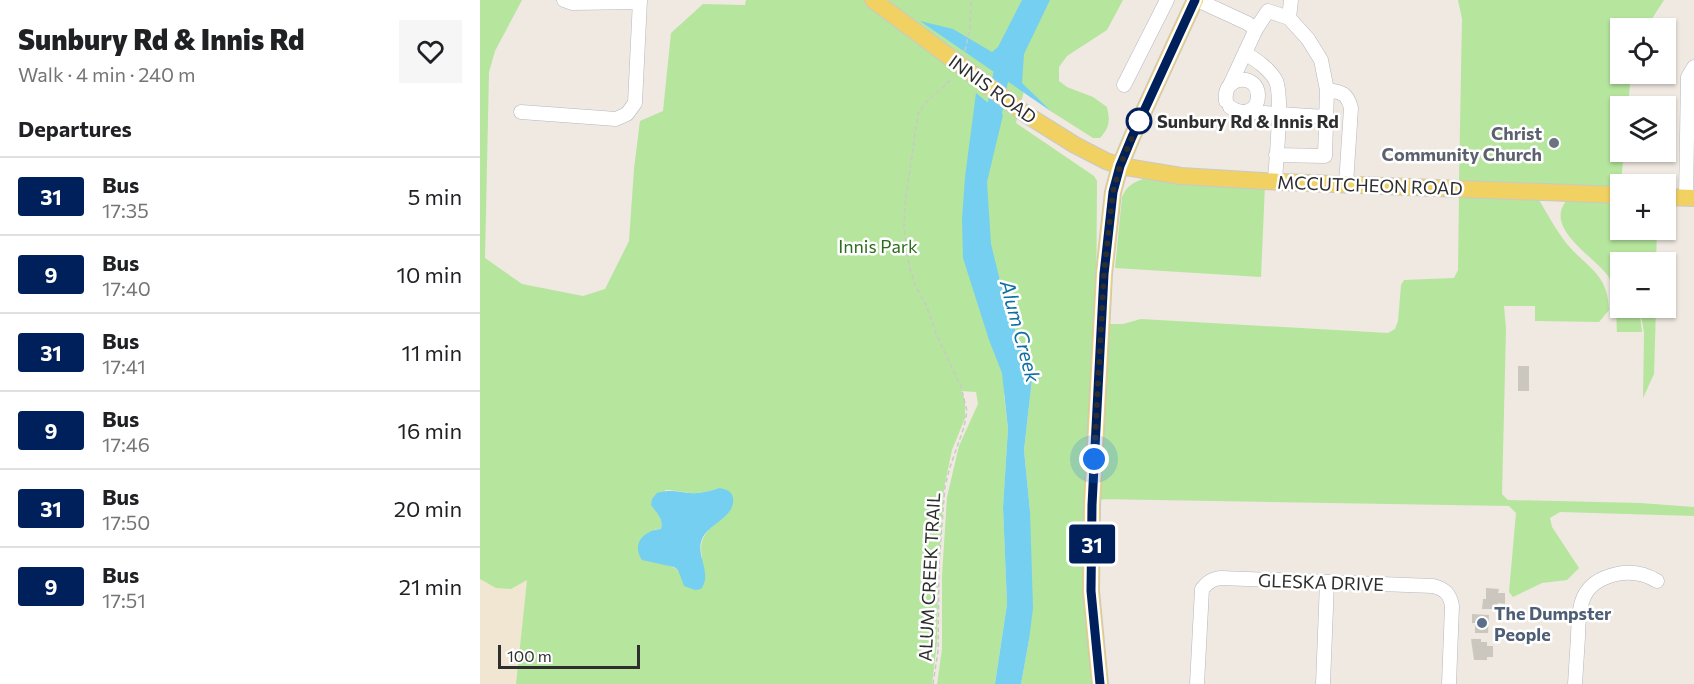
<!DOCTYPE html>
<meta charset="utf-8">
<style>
body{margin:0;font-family:Commissioner,sans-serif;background:#f6f6f6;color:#202124;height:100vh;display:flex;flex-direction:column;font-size:22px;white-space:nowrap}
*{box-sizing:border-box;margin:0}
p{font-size:20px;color:#757577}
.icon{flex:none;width:33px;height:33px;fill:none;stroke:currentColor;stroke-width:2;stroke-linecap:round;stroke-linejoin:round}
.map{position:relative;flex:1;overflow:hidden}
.sheet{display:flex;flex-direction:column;background:#fff;width:480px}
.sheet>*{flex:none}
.badge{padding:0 12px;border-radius:4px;font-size:21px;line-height:39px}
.controls{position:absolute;left:1130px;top:18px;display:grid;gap:12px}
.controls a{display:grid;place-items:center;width:66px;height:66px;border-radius:0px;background:#fff;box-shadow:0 2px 4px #0004;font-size:30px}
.scale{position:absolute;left:18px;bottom:15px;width:142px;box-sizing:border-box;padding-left:6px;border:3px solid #2e2e2e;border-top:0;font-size:16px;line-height:21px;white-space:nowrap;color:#2e2e2e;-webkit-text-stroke:4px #fff;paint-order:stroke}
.you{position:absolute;width:30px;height:30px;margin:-15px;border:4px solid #fff;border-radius:50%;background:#1a73e8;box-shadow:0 0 0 9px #1a73e833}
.map>.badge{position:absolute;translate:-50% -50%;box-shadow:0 0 0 3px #fff}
h2{padding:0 18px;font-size:22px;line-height:54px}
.round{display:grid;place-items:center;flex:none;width:63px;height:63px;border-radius:0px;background:#f6f6f6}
.head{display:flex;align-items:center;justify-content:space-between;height:102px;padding:0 18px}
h1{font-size:28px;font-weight:800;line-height:45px}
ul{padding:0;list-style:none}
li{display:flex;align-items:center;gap:18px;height:78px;padding:0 18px;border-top:2px solid #e0e0e0}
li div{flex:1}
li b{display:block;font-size:22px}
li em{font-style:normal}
li .badge{min-width:66px;font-weight:700;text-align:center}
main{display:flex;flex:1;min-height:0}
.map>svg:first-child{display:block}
.education{fill:#f0e6d1}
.green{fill:#b6e59e;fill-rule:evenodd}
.water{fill:#75cff0}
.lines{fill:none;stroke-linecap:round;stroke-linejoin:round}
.river{stroke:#75cff0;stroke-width:16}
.building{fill:#cbc7bf}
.minor-casing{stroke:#b4b7c1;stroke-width:15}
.major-casing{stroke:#c9c9c9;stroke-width:18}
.path{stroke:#c9c9c9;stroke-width:1.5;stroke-dasharray:4.5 3;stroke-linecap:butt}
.minor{stroke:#fff;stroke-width:14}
.major{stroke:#f2d163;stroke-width:16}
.major-bridge-casing{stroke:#c9c9c9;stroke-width:18;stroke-linecap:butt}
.major-bridge{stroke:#f2d163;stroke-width:16}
.line-casing{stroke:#fff;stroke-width:14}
.line{stroke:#00205b;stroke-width:9}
.walk{stroke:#2e2e2e;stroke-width:6;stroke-dasharray:0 10.8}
.stop-dot{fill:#fff;stroke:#00205b;stroke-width:3}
.worship-dot{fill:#6b7280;stroke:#fff;stroke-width:2}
.service-dot{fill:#5c6f8a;stroke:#fff;stroke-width:2}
.labels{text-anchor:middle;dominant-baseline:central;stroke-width:5;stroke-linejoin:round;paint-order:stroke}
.street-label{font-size:18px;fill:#2e2e2e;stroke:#fff}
.stop-label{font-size:18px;font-weight:bold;fill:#2e2e2e;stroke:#fff;text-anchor:start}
.worship-label{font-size:18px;font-weight:bold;fill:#5b616d;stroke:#fff;text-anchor:end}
.park-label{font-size:18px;fill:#2c6e1b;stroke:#fff}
.service-label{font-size:18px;font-weight:bold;fill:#4e5e75;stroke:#fff;text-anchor:start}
.water-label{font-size:20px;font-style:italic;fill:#0d6fa3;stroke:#fff}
</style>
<main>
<section class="sheet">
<div class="head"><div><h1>Sunbury Rd &amp; Innis Rd</h1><p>Walk · 4 min · 240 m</p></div><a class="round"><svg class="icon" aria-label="heart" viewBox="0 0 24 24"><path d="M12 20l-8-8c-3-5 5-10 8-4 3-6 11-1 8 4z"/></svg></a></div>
<h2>Departures</h2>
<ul>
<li><span class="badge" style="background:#00205b;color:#fff">31</span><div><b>Bus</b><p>17:35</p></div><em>5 min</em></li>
<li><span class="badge" style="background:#00205b;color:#fff">9</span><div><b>Bus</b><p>17:40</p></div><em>10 min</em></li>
<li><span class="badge" style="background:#00205b;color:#fff">31</span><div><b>Bus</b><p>17:41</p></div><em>11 min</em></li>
<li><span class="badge" style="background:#00205b;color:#fff">9</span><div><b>Bus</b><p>17:46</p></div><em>16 min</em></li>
<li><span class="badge" style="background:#00205b;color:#fff">31</span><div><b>Bus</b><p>17:50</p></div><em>20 min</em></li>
<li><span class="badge" style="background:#00205b;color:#fff">9</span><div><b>Bus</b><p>17:51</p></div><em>21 min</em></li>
</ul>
</section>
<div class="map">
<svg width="1214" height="684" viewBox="0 0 1214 684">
<rect width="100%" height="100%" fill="#efe9e1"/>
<path class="education" d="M0,579l16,9 31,-9 -11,105h-36z"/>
<path class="green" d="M0,0h42l-27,51 -6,21 -4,186 37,26 61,12 22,-7 24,-48 5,-72 6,-48 23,-10 8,-78 32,-29 42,1 1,-5h377l-16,30 -40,26 -8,11v14l8,6 26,10 14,10c3,14 3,20 -7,31h-7l-41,-26 -27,-25 -9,36 78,53 3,5 -1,149 3,354h-78l8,-44 1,-129 -6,-61 8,-71 -19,-56 -9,72 4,34 -5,78 4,97 -12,80h-58l5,-35v-73l5,-79 12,-51 19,-42 -2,-12 -15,-1 4,9v18l-13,32 -8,38 -6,91 -1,63 -5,42h-416l11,-104 -16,9 -15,-1 -16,-9zM239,488l5,29c-16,13 -26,19 -22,41l-24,12 -9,-5 -8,-2 -6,-34h6l1,-4 -2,-8 5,-27c9,0 16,2 25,3 9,1 20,-2 29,-5z
M978,0h206l-18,28h-26v46h11l-3,32h-8v46h4l-4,39 -161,-9 3,-163z
M663,179l122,5 -4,93 -146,-9 7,-71c5,-11 10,-14 21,-18z
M979,196l80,4c9,15 17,30 28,44 20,24 41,29 42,66l-10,12 -64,-1v-15h-31l2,23 -4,165 6,6 132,3 54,4v9l-134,-4 -10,6 2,9 27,41 -12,12 -25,3 -29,14 -4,-5 7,-79 -7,-7 -412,-7 10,-175h16l18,-5 247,14 7,-4 3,-8 3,-36 3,-5 50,-2 4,-8z
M1086,201l54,2v27h37l-1,32h-36v46h19l3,24h-25c-1,-18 1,-40 -9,-56 -13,-19 -64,-47 -42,-75z
M1160,308h16l-2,66 -11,24 1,-65z"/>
<path class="water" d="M542,0h28l-26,54 -2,29 30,29 -132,-91 33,8 39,23 6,-5z
M496,93l27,22 -16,67 4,62 13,53 28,82 -8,71 6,61 3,97 -4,32 -8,44h-26l12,-80 -4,-97 5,-78 -6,-56 -13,-33 -26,-82 -1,-39 3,-42z
M239,488c7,1 13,3 14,10 3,19 -25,26 -31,41 -7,17 11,34 -1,50l-6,1 -11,-4 -6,-16 -4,-3 -32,-7c-11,-16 2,-30 19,-31 3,-10 -5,-17 -10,-24l1,-6 5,-6c14,-4 20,-1 33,0 10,1 20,-2 29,-5z"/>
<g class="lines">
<path class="river" d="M511,129l14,-75"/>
</g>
<path class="building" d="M1038,366h11v25h-11z
M1006,588l13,1 -1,4h7v11l-7,-1v4h-6v2h-10l1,-10h3z
M992,614l17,1 -1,18h-13v-10h-3z
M991,639h10v3h6v4h6v11h-6v3h-13z"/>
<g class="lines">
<defs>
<path id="minor" d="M84,0l8,3 68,-1
M717,0l50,23 9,6
M809,18l2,-18
M765,53c11,7 25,16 31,28 7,16 0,80 -1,100
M644,85l43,-85
M750,85l26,-56 12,-18 21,7 19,21 13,21 6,30 -2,66 -49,-1
M847,90c15,2 20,3 24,18l-5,76
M746,101c-4,-27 33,-28 32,-5 0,5 -2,10 -6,13 -7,5 -15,3 -22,-2
M41,112l95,7 11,-5 8,-11 5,-103
M767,112l79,5
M1206,197l2,-120 6,-10
M717,684l5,-95c6,-7 10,-10 19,-11l212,8c12,3 17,8 19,20l-3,78
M843,684l4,-102
M1095,684c1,-16 2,-31 3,-47 1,-32 2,-55 39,-63 15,-3 27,-1 40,7"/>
<path id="major" d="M393,0l27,20
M547,115l48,30 31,16 14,5 61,10 100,6 339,13
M1185,197l29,1
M620,684l-9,-93 1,-86 12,-231 9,-82 7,-26 12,-29 63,-137"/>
</defs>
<use href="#minor" class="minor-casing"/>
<use href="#major" class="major-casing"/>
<path class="path" d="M485,51l5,-24 1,-27
M453,684l5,-33 1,-88 6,-77 5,-19 14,-40 3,-16 -6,-24 -24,-51 -10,-29 -12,-22 -6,-20 -5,-38 1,-23 13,-90c7,-15 24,-23 34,-37"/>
<use href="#minor" class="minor"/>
<use href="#major" class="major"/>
<defs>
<path id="major-bridge" d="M420,20l127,95"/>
</defs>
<use href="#major-bridge" class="major-bridge-casing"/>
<use href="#major-bridge" class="major-bridge"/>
</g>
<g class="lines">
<defs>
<path id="line" d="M620,684l-9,-93 1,-86 12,-231 9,-82 7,-26 12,-29 63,-137"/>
</defs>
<use href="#line" class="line-casing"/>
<use href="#line" class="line"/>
<path class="walk" d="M614,459l10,-185 9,-82 7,-26 19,-45"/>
</g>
<circle class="stop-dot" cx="659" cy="121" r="12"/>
<circle class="worship-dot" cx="1074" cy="143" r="6"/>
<circle class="service-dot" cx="1002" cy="623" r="6"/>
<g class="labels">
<g class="street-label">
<text transform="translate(513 89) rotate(36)">INNIS ROAD</text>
<text transform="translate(890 185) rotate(2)">MCCUTCHEON ROAD</text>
<text transform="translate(449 577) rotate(-87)">ALUM CREEK TRAIL</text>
<text transform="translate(841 582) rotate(2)">GLESKA DRIVE</text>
</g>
<g class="stop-label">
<text x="677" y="121">Sunbury Rd &amp; Innis Rd</text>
</g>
<g class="worship-label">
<text x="1062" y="133">Christ<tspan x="1062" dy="21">Community Church</tspan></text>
</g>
<g class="park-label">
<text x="398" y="246">Innis Park</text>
</g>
<g class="service-label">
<text x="1014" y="613">The Dumpster<tspan x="1014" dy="21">People</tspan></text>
</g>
<g class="water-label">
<text transform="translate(541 331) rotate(75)">Alum Creek</text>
</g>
</g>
</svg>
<div class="controls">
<a><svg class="icon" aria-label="locate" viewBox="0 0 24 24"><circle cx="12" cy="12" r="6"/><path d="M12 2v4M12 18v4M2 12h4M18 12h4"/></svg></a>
<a><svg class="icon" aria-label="layers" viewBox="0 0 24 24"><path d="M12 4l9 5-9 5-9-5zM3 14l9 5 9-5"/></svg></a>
<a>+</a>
<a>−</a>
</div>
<div class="scale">100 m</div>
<div class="you" style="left:614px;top:459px"></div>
<b class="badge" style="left:612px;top:544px;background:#00205b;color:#fff">31</b>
</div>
</main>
